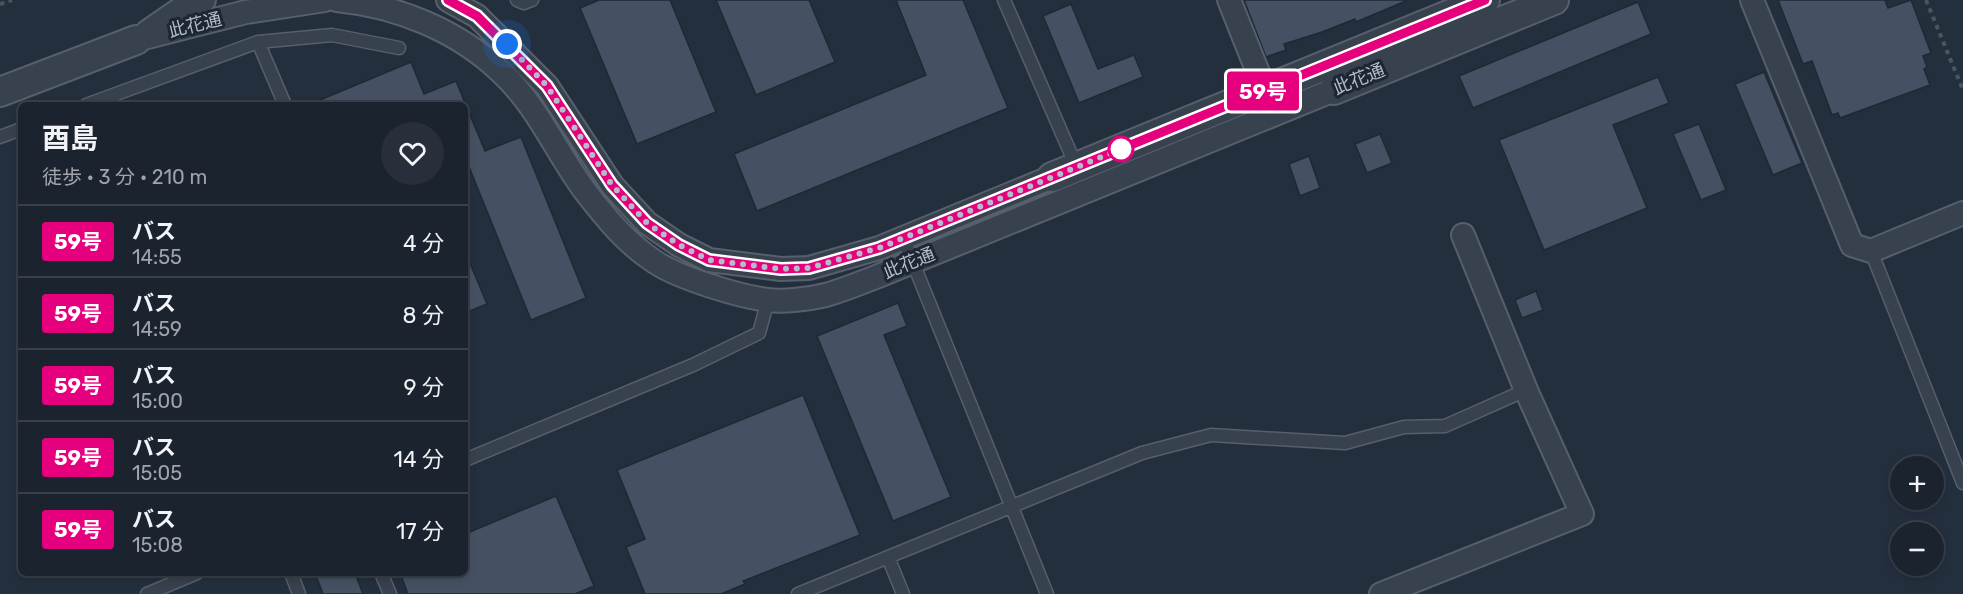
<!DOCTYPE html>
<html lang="ja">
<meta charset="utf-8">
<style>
body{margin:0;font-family:Rubik,"Noto Sans JP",sans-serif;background:#282f3a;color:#f1f3f6;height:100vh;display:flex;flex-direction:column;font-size:22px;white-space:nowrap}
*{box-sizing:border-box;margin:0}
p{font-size:20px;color:#a0a4aa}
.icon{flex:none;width:33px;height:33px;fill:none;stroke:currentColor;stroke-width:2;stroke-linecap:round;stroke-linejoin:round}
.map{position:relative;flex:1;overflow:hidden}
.side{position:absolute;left:18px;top:102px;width:450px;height:474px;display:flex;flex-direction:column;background:#1b232e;border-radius:9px;box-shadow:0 3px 9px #0003,0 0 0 2px #39404a}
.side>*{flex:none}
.badge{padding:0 12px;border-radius:4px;font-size:21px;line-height:39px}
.controls{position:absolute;left:1890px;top:456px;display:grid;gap:12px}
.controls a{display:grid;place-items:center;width:54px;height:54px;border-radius:50%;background:#1b232e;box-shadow:0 3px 9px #0003,0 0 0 2px #39404a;font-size:30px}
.you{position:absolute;width:30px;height:30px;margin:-15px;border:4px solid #fff;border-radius:50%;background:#1a73e8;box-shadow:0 0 0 9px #1a73e833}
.map>.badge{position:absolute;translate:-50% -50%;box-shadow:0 0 0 3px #fff}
.round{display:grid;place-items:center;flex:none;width:63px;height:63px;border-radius:32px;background:#282f3a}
.overview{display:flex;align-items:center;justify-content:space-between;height:102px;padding:0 24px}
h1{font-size:28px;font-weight:700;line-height:45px}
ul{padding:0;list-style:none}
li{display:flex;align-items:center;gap:18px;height:72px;padding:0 24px;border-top:2px solid #39404a}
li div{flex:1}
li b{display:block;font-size:22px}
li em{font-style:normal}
li .badge{min-width:66px;font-weight:700;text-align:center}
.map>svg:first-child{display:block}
.building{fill:#455162;stroke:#1f2835;stroke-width:1.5}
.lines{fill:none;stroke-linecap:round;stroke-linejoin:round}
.service-casing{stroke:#565f6c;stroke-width:15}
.minor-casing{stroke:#565f6c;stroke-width:26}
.tertiary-casing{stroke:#565f6c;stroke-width:32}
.path{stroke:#44595c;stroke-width:4;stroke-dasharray:4.5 4.5;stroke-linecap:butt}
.service{stroke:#38414e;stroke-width:12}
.minor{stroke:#38414e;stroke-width:22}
.tertiary{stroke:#38414e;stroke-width:28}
.line-casing{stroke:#fff;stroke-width:14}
.line{stroke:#e6007e;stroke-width:9}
.walk{stroke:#b4bcc9;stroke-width:6;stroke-dasharray:0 10.8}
.stop-dot{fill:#fff;stroke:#e6007e;stroke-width:3}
.labels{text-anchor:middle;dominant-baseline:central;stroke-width:6;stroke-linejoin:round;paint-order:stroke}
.street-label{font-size:18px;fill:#b4bcc9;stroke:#1d2633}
</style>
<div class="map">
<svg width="1963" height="594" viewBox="0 0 1963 594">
<rect width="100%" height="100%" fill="#242f3e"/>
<path class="building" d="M599,0h71l46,112 -79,32 -57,-136z
M716,0h93l26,62 -79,33z
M896,0h67l45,108 -251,103 -23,-57 192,-79z
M1244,0h164l-52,22 -1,-3 -33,13 -38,12 2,6 -20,7z
M1778,0h107l3,8 23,-8 20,53 -8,3 4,11 -3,2 6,16 -90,33 -2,-5 -6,2 -20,-54 -9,3z
M1638,2l13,32 -178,74 -14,-32z
M1071,4l27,65 36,-14 9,22 -64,26 -36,-87z
M411,62l13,32 32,-13 29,70 36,-14 65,161 -55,22 -66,-163v-52h-157z
M1764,72l38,91 -29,12 -38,-91z
M1658,77l11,26 -56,22 34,83 -103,42 -45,-110z
M1699,124l27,66 -25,10 -28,-66z
M1380,134l12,29 -25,10 -12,-29z
M1309,156l11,32 -20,8 -11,-32z
M465,251l22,53 -22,9z
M1536,291l7,19 -21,8 -7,-18z
M898,303l9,23 -23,9 67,162 -58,24 -76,-185z
M803,395l57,140 -117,46 2,3 -24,10h-76l-19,-47 19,-8 -28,-69z
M556,496l38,90 -19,8h-167l-8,-21h65v-39z
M315,573h40l8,21h-40z"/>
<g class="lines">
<defs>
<path id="service" d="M517,0l7,3 8,-3
M1004,0l73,168
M258,42l27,63
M86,105l172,-63 74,-7 67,13
M0,137l21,-8
M903,238l144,356
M1871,251l92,232
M465,460l228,-95 66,-32 9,-33
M888,557l15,37
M291,573l8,21
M381,573l9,21
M147,594l50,-21
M798,594l344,-141 69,-18 134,8 59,-16 41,-1 81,-36"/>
<path id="minor" d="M337,0c60,6 120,30 164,72 36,33 55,80 84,119 20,26 41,52 70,71 24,16 83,34 112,38 17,2 42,-1 59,-5 20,-6 40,-14 60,-22l448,-183
M448,0l29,16 70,70 65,99 35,38 32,22 30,15 72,9 28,-1 70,-20 173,-71
M1229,0l36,90
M1752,0l100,245 19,6 92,-38
M147,32l36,-25 21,-7
M136,40l110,-28 79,-12
M1381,594l201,-80 -56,-124 -63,-155"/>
<path id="tertiary" d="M1334,90l220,-90
M0,92l136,-52
M1052,177l433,-177"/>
</defs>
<use href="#service" class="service-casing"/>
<use href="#minor" class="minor-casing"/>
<use href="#tertiary" class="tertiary-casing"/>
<path class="path" d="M1926,0l37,90
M0,4l12,-4"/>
<use href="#service" class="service"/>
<use href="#minor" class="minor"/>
<use href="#tertiary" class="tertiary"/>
</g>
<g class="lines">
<defs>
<path id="line" d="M448,0l29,16 70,70 65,99 35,38 32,22 30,15 72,9 28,-1 70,-20 606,-248"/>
</defs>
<use href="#line" class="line-casing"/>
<use href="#line" class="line"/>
<path class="walk" d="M507,44l40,42 65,99 35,38 32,22 30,15 72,9 28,-1 70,-20 242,-99"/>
</g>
<circle class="stop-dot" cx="1121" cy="149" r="12"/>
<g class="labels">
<g class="street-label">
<text transform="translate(195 25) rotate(-14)">此花通</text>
<text transform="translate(1359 79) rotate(-22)">此花通</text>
<text transform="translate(909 263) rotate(-22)">此花通</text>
</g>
</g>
</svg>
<div class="controls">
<a>+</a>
<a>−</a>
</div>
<div class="you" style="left:507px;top:44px"></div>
<b class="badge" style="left:1263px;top:91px;background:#e6007e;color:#fff">59号</b>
<section class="side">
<div class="overview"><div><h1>酉島</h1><p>徒歩 · 3 分 · 210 m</p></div><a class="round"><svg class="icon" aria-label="heart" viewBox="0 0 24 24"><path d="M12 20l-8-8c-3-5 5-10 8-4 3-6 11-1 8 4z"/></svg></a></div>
<ul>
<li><span class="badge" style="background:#e6007e;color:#fff">59号</span><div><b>バス</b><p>14:55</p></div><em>4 分</em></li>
<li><span class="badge" style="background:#e6007e;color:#fff">59号</span><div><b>バス</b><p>14:59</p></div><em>8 分</em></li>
<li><span class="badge" style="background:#e6007e;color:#fff">59号</span><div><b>バス</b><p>15:00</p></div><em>9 分</em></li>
<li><span class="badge" style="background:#e6007e;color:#fff">59号</span><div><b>バス</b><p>15:05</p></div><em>14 分</em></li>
<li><span class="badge" style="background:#e6007e;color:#fff">59号</span><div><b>バス</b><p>15:08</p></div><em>17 分</em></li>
</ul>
</section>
</div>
